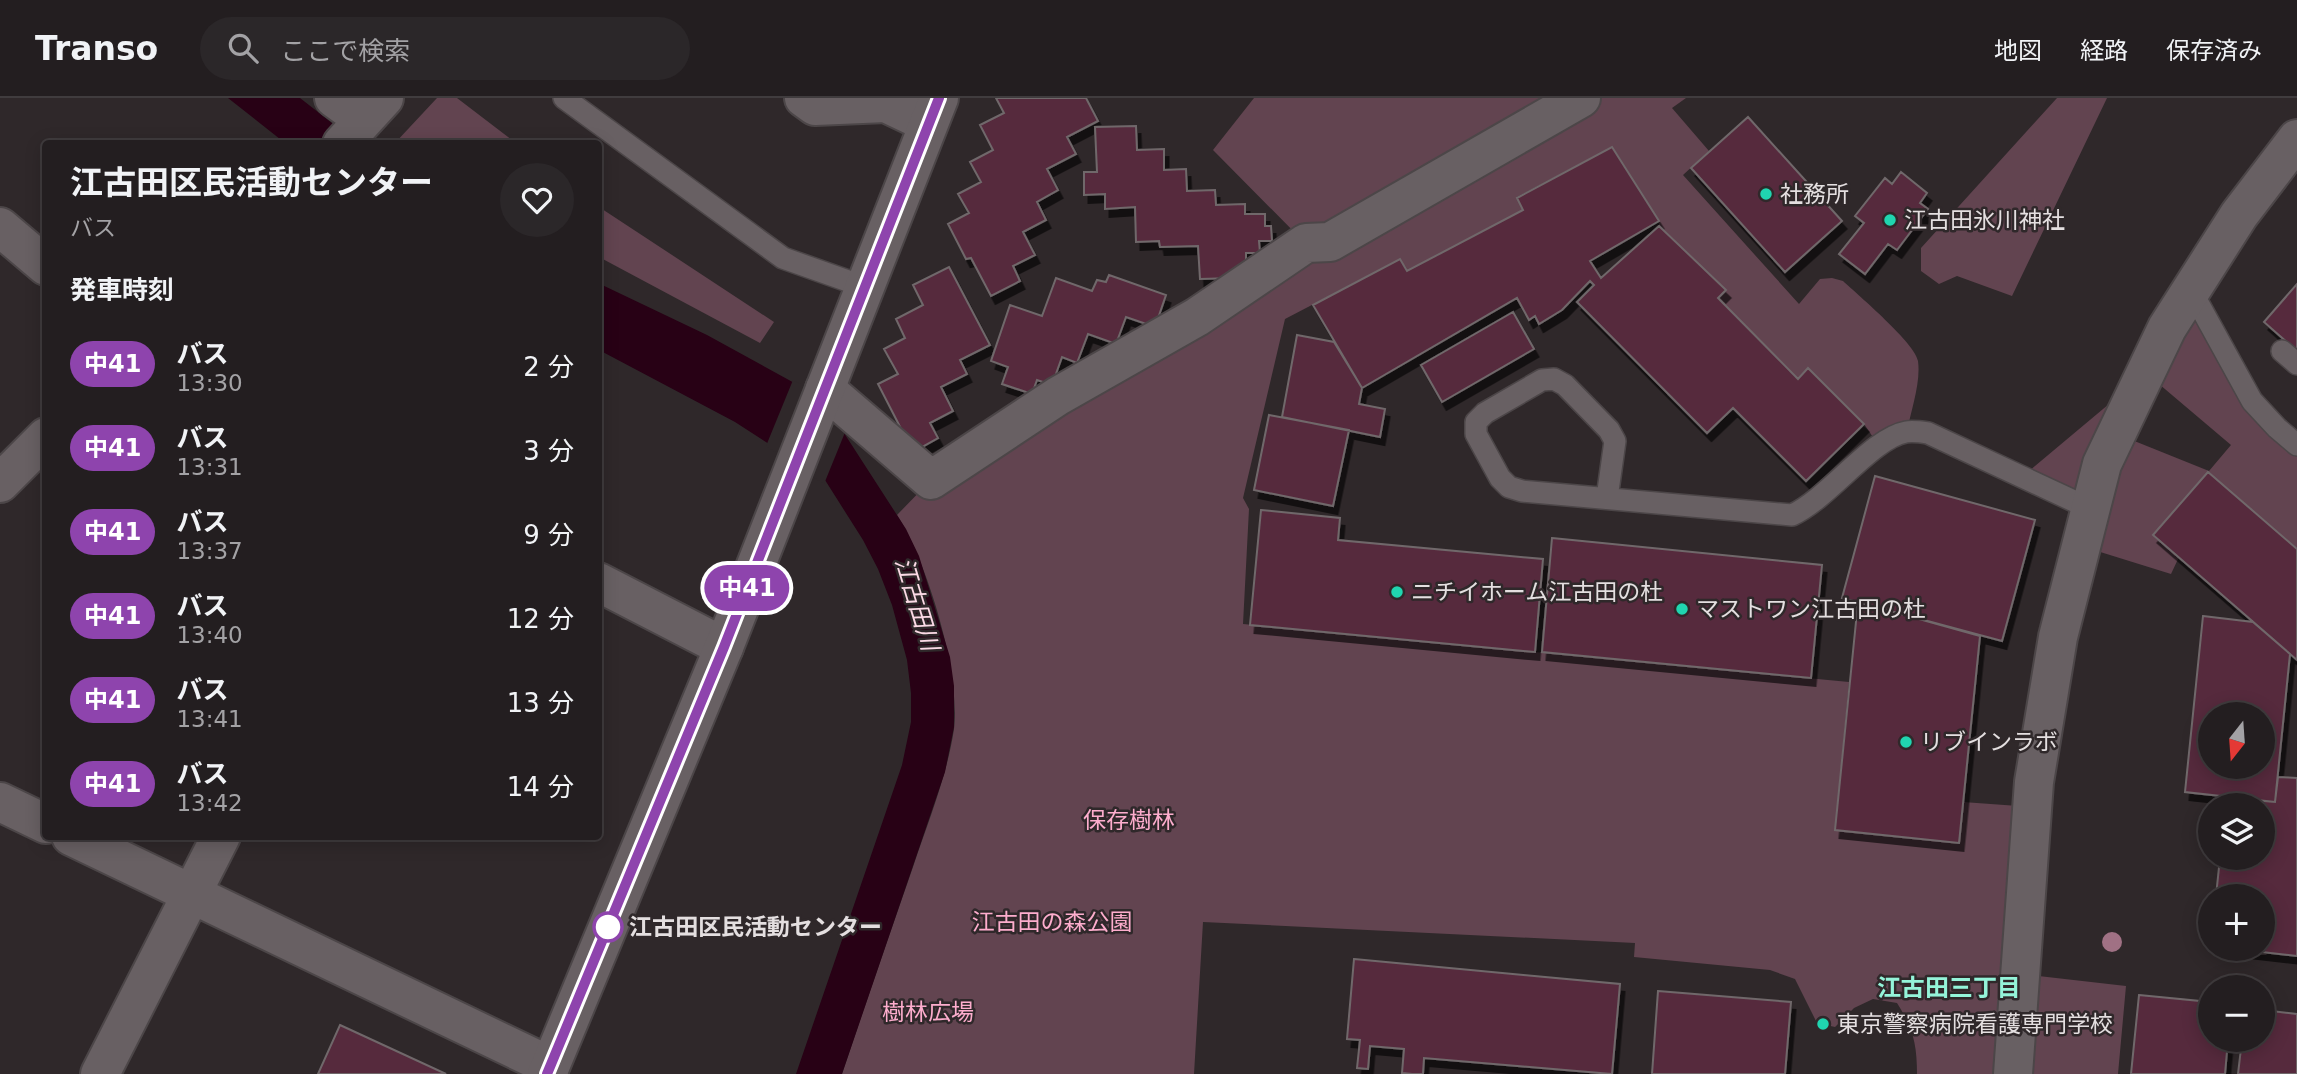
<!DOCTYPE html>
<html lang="ja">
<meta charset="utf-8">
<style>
body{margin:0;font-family:"DejaVu Sans","Noto Sans JP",sans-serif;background:#2b2729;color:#f1f3f6;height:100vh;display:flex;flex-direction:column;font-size:26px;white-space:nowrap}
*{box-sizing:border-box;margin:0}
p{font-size:23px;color:#a3a2a5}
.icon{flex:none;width:38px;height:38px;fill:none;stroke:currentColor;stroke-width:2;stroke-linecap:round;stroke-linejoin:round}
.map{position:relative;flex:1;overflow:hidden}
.drawer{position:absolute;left:42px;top:42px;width:560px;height:700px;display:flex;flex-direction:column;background:#231e20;border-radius:7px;box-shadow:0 4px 18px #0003,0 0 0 2px #403c3e}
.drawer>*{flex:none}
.badge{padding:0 14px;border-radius:23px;font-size:24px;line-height:46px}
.needle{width:46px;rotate:197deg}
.buttons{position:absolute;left:2198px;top:604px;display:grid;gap:14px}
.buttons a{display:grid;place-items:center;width:77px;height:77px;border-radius:50%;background:#231e20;box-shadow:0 4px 18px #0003,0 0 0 2px #403c3e;font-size:35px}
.map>.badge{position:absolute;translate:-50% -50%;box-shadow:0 0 0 4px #fff}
h2{padding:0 28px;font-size:26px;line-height:63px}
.round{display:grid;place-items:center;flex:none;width:74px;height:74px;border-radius:37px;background:#2b2729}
.summary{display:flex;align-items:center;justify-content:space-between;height:119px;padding:0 28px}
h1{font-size:33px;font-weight:700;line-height:52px}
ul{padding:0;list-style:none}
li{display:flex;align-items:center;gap:21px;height:84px;padding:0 28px}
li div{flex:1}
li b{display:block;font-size:26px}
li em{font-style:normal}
li .badge{min-width:77px;font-weight:700;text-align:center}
header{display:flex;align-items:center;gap:42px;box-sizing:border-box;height:98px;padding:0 35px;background:#231e20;border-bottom:2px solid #403c3e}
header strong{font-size:33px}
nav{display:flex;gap:38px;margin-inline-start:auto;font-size:24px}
.search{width:490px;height:63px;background:#2b2729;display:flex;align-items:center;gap:18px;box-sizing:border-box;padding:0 24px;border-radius:38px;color:#a3a2a5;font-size:26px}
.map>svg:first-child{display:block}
.green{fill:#624450;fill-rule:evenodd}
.water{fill:#280115}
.pier{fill:#2f282a}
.building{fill:#572a3d;stroke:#70686b;stroke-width:2;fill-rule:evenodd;filter:url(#shadow)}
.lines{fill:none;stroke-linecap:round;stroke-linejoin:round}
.service-casing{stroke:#4c4648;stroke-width:24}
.minor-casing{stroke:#4c4648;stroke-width:42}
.tertiary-casing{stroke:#4c4648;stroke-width:42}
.service{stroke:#686063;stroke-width:21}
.minor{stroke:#686063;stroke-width:38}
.tertiary{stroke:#686063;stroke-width:38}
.tree{fill:#a07184}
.line-casing{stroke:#fff;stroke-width:16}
.line{stroke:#8e44ad;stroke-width:10}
.poi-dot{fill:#20d5b0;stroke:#2f282a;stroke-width:2.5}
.stop-dot{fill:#fff;stroke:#8e44ad;stroke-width:3.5}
.labels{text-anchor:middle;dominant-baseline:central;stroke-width:5;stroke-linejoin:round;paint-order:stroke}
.poi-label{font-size:23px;fill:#e4dfe0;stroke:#2f282a;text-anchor:start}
.park-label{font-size:23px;fill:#fdadcd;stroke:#2f282a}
.stop-label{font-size:23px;font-weight:bold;fill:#e4dfe0;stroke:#2f282a;text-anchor:start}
.water-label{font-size:24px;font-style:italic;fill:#fcdae6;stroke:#2f282a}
.neighbourhood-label{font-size:24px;font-weight:bold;fill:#94f4d9;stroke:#2f282a}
</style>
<header>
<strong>Transo</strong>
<div class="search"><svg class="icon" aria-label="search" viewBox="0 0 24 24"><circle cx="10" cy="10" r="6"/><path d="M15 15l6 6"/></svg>ここで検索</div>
<nav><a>地図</a><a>経路</a><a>保存済み</a></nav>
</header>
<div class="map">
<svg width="2297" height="976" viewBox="0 0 2297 976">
<defs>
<filter id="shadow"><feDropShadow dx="4.5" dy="8" stdDeviation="0" flood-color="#0009"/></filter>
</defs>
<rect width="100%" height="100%" fill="#2f282a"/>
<path class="green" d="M437,0h20l59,45h-121z
M1254,0h432l-14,10 37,43 -26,24 116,129 21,-25 12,-1 11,3c15,14 73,63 75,80 3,22 -7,49 -11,71l-28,14 -15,-22 -56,-55 -10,10 -80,-81 8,-8 -67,-64v-6l-47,-73 -95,50 6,13 -116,61 -7,-12 -115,60 -42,179 6,11 -6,115 606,58 -14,148 123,13 5,-41 69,5 -12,167 106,12 -8,88h-201c0,-30 -4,-46 -20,-71l-24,-4 -19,9 -19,19 -18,-4 -22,-44 -25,-9 -136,-13 1,-14 -432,-21 -9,152h-352c23,-69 47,-138 71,-207 15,-45 34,-91 41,-138 7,-56 -27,-168 -57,-214l34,-35 374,-237 -92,-93z
M2057,0h50l-95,198 -55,-20 -18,8 -18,-13v-23z
M599,109l175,115 -14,21 -161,-86z
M2191,192l59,106 47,49v104l-89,-77 -55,63 26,22 -8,17 -90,-28 9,-37 -68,-32 124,-104zM2146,275l85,72 -22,26 -92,-37z"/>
<path class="water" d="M228,0h72l37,29 14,16h-66z
M598,185l109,52 91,50 46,48 62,96 13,27 31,101 4,29v41l-9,45 -103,302h-46l106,-309 9,-43v-29l-4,-33 -15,-55 -14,-36 -15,-29 -38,-60 -90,-58 -136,-72z"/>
<path class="pier" d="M793,282l9,5 44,45 -22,54 -58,-38z"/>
<path class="building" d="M996,0h90l12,23 -31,16 9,17 -29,15 11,21 -21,12 9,18 -23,12 12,23 -22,11 7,15 -29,15 -20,-38 -5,1 -18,-35 21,-11 -11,-19 23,-12 -11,-20 23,-12 -13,-25 24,-12z
M1748,19l94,104 -57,51 -94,-104z
M1136,28l1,24 27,-1v21l22,-1 1,22 28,-1 1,15 29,-1v10h20v12h6l1,15h-13l1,12h-14v15l-12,10 -34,1 -2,-33 -38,1 -1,-6 -23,1 -1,-35 -30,2v-15l-21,1v-23h13l-2,-45z
M1612,49l47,74 -69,40 11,17 58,-52 67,64 -8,8 80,81 10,-11 56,56 -58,57 -73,-73 -26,25 -130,-131 17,-17 -4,-4 -28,29 -23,14 -4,-8 -6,4 -12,-22 -155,90 -49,-83 87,-46 7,12 116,-61 -6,-12z
M1901,74l26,21 -7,10 8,6 -31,41 -9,-6 -23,30 -26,-20 25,-31 -9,-7 30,-38 7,6z
M949,169l41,78 -30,15 7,14 -26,13 12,24 -23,12 8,15 -25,14 -35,-68 20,-10 -14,-25 21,-11 -9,-19 27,-14 -10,-20z
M1109,177l57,20 -11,32 -29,-10 -10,27 -28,-10 -11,29 -15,-6 -10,28 -15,-5 -5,14 -30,-10 6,-17 -17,-6 19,-56 32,11 14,-38 36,13 5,-11 9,2z
M2297,186v67l-33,-29z
M1513,214l21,37 -92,53 -21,-37z
M1297,237l37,7 28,46 -3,16 26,5 -5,28 -98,-20z
M1269,317l80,15 -16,76 -79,-16z
M2208,374l89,77v111l-144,-125z
M1875,378l160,44 -33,121 -160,-43z
M1261,412l79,8 -2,22 205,19 -8,93 -285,-27z
M1552,440l270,27 -11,113 -269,-26z
M1858,504l122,34 -21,207 -124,-13z
M2203,518l50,6 37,32 -15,148 -90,-10zM2210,616h53v52h-53z
M2278,679l19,1v178l-70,-8h36v-52h-47l4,-38h43v-53h-38l1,-7 49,4z
M1354,861l266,25 -8,90 -188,-16 -1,16h-11l-10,-1 2,-24 -34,-3 -2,23 -11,-1 3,-28 -13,-1z
M1658,893l133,11 -6,72h-133z
M2139,897l71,7v38h18l-3,34h-94z
M2263,912l34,4v60h-59l4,-34h21z
M340,927l106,49h-128z"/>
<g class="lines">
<defs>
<path id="service" d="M564,0l219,160 82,29
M2191,192l61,111 25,27 20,17
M2282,253l15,13
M1607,400l8,-57 -6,-11 -44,-45 -11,-6 -12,1 -57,33 -9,9v12l24,44 9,9 13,4 270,24c37,-17 80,-77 114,-83 6,-1 15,0 22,1l163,76"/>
<path id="minor" d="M334,0l29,21
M804,0l11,8 71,-3 42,20
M342,46l42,-46
M0,129l46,39
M825,291l106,91 127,-84 139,-79 109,-74 24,-1 251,-144
M0,385l46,-46
M598,484l126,65
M0,704l46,22
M71,738l479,230
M100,976l121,-238"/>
<path id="tertiary" d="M547,976l177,-427 215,-549
M2013,976l21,-292 24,-145 44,-173 65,-136 72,-113 58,-76"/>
</defs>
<use href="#service" class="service-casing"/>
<use href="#minor" class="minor-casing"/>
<use href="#tertiary" class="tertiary-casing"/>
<use href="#service" class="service"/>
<use href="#minor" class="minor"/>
<use href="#tertiary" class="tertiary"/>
</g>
<circle class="tree" cx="2112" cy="844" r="10"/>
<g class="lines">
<defs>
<path id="line" d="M547,976l177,-427 215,-549"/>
</defs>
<use href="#line" class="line-casing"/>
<use href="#line" class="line"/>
</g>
<g class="poi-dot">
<circle cx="1766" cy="96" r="7"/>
<circle cx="1890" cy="122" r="7"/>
<circle cx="1397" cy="494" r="7"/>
<circle cx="1682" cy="511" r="7"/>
<circle cx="1906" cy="644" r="7"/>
<circle cx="1823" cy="926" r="7"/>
</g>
<circle class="stop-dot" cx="608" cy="829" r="14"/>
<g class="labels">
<g class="poi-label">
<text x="1780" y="96">社務所</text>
<text x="1904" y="122">江古田氷川神社</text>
<text x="1411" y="494">ニチイホーム江古田の杜</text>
<text x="1696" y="511">マストワン江古田の杜</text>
<text x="1920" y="644">リブインラボ</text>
<text x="1837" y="926">東京警察病院看護専門学校</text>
</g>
<g class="park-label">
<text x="1129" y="722">保存樹林</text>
<text x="1052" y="824">江古田の森公園</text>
<text x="928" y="914">樹林広場</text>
</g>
<g class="stop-label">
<text x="629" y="829">江古田区民活動センター</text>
</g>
<g class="water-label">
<text transform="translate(917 506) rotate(73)">江古田川</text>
</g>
<g class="neighbourhood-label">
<text x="1949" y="890">江古田三丁目</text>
</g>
</g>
</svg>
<div class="buttons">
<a><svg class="needle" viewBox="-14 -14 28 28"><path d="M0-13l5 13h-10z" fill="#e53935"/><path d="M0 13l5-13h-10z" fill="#a3a2a5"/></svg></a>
<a><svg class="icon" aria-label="layers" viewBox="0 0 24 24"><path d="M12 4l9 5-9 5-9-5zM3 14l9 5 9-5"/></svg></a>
<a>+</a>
<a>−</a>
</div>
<b class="badge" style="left:747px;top:490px;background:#8e44ad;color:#fff">中41</b>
<section class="drawer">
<div class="summary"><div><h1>江古田区民活動センター</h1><p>バス</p></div><a class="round"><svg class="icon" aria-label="heart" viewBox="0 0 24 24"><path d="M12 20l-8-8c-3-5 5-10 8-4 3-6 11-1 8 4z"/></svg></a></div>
<h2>発車時刻</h2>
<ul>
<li><span class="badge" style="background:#8e44ad;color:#fff">中41</span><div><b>バス</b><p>13:30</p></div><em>2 分</em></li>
<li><span class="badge" style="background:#8e44ad;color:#fff">中41</span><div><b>バス</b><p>13:31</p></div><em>3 分</em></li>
<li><span class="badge" style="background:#8e44ad;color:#fff">中41</span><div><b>バス</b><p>13:37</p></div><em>9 分</em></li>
<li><span class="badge" style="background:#8e44ad;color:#fff">中41</span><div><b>バス</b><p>13:40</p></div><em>12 分</em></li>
<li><span class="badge" style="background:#8e44ad;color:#fff">中41</span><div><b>バス</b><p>13:41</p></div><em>13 分</em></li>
<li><span class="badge" style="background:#8e44ad;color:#fff">中41</span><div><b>バス</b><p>13:42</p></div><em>14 分</em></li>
</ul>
</section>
</div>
